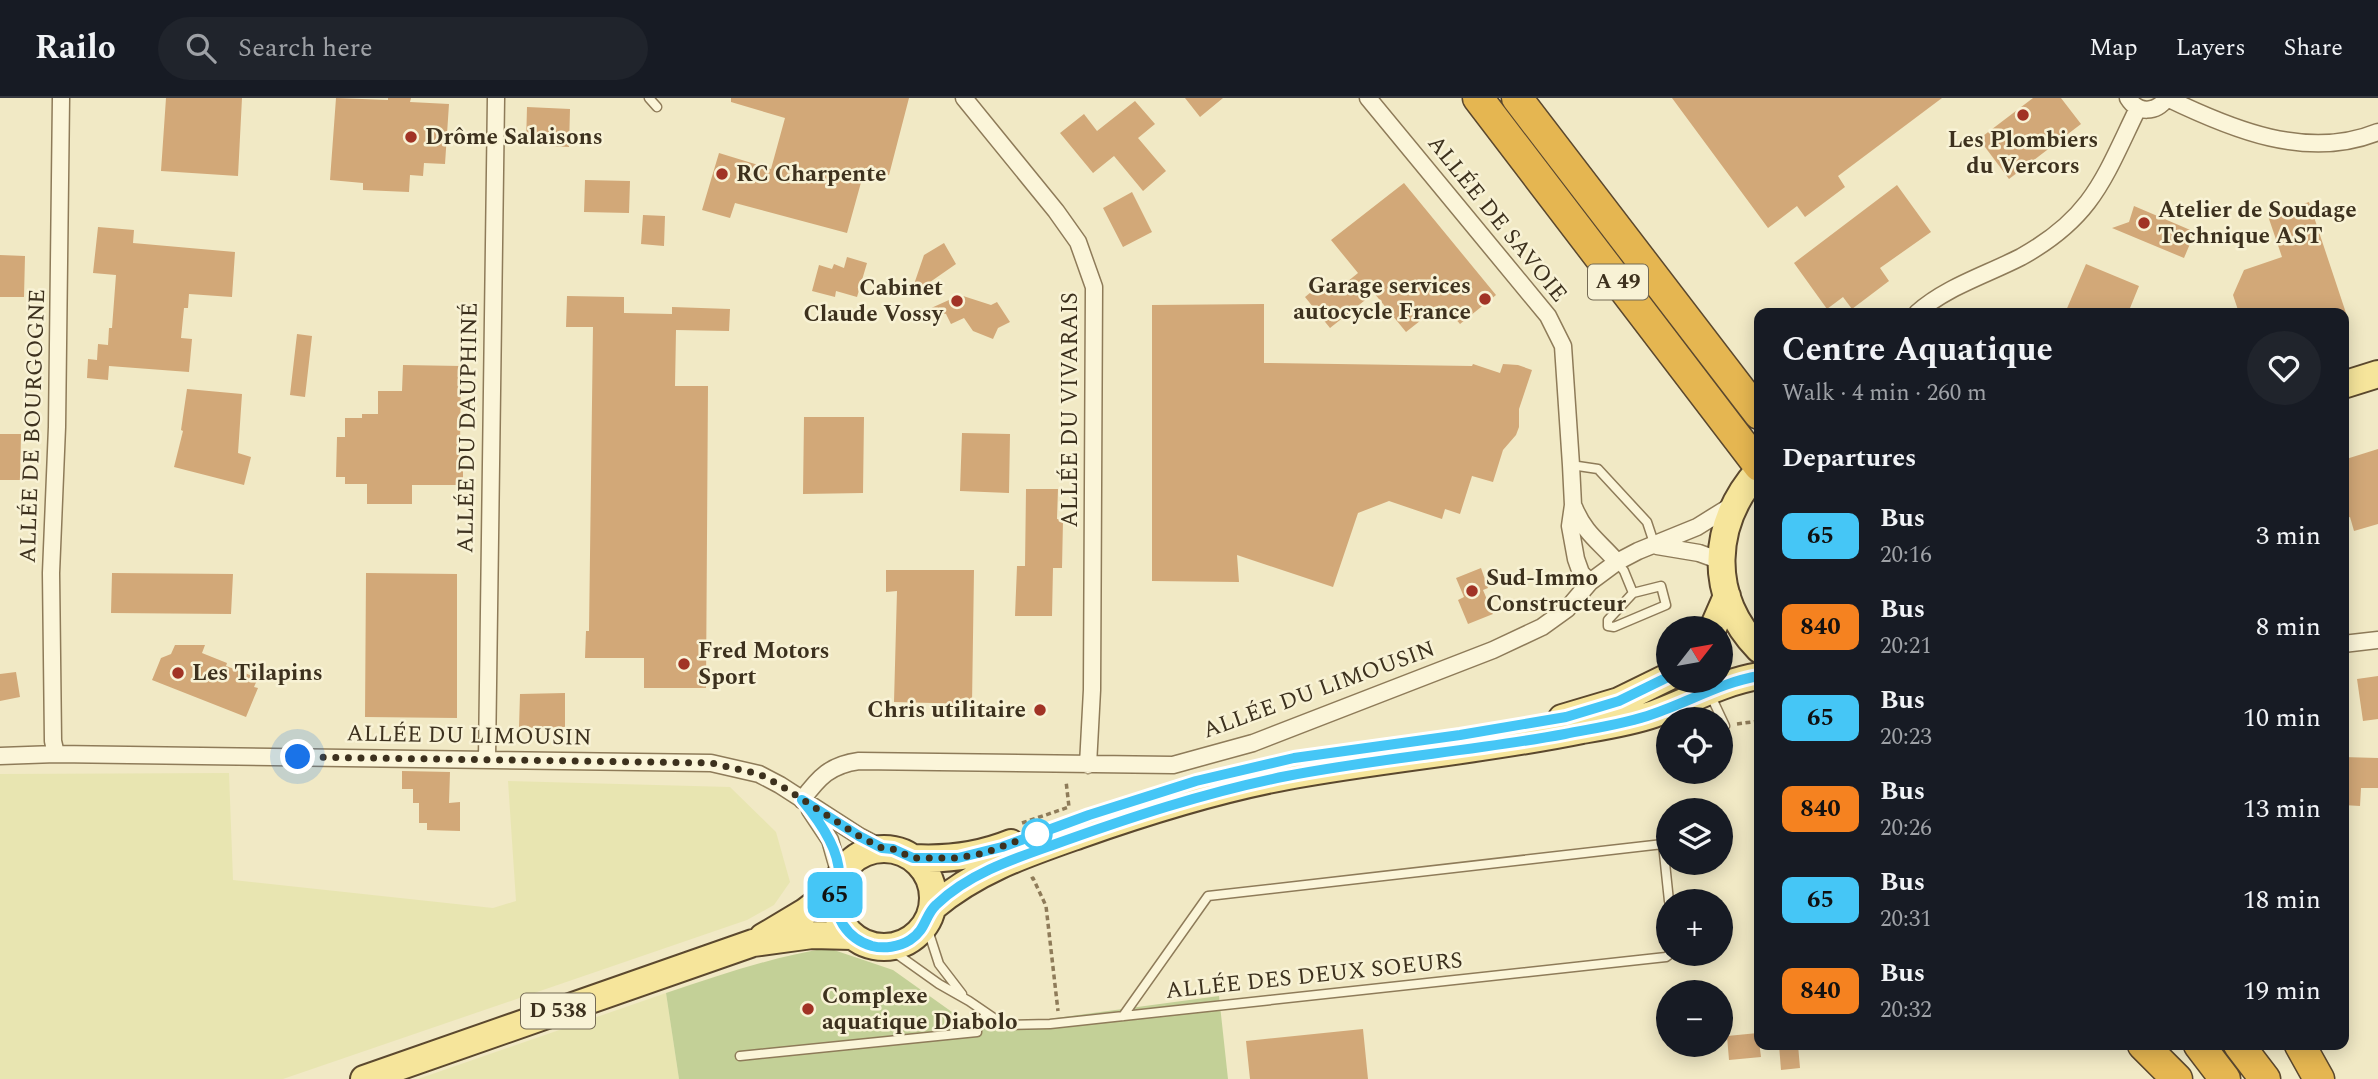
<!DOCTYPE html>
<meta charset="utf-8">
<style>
body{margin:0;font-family:Spectral,serif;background:#20242c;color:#f1f3f6;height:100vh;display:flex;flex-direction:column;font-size:26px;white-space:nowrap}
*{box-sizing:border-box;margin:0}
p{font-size:23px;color:#9ea1a6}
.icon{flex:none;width:38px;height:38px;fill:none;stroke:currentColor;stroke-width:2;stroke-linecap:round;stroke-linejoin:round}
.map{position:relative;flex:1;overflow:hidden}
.drawer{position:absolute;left:1754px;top:210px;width:595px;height:742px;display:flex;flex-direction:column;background:#171b24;border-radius:14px;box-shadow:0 4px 18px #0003}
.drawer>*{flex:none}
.badge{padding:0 14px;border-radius:10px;font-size:24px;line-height:46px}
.needle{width:46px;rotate:59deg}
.tools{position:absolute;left:1656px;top:518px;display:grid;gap:14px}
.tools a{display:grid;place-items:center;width:77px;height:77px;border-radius:50%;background:#171b24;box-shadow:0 4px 18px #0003;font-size:35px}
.you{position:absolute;width:35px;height:35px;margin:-18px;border:5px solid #fff;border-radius:50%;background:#1a73e8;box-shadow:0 0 0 10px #1a73e833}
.map>.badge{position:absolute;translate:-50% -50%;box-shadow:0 0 0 4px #fff}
h2{padding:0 28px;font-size:26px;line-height:63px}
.round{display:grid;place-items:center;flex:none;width:74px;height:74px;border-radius:37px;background:#20242c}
.summary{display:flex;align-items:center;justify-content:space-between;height:119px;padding:0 28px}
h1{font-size:33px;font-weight:700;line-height:52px}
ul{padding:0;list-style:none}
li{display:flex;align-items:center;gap:21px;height:91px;padding:0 28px}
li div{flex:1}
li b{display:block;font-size:26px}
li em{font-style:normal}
li .badge{min-width:77px;font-weight:700;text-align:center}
header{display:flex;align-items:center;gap:42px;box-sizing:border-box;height:98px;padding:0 35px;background:#171b24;border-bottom:2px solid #363941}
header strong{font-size:33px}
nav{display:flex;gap:38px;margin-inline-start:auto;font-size:24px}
.search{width:490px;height:63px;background:#20242c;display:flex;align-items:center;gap:18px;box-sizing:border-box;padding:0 24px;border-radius:38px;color:#9ea1a6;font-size:26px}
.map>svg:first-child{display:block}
.farmland{fill:#e8e5b1}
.green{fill:#c3d097}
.building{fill:#d2a878}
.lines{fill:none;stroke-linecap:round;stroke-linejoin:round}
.lane-casing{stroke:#8e7b59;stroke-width:11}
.street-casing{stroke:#8e7b59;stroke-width:19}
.primary-casing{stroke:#5b482e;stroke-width:30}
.highway-casing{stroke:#5b482e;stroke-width:33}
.path{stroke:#8e7b59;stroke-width:3.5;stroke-dasharray:5 3.5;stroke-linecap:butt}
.lane{stroke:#fbf5d9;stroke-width:8}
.street{stroke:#fbf5d9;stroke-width:16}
.primary{stroke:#f6e59b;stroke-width:26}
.highway{stroke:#e5b651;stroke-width:30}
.line-casing{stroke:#fff;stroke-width:16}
.line{stroke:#45c6f6;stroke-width:10}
.walk{stroke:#3d311e;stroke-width:7;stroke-dasharray:0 12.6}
.poi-dot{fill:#a13325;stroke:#f8f2d5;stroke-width:2.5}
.stop-dot{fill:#fff;stroke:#45c6f6;stroke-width:3.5}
.labels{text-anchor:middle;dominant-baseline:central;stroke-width:5;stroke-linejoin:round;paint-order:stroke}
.shield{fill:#f8f2d5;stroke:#756b55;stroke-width:2}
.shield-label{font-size:21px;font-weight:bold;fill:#3d311e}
.poi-label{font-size:23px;font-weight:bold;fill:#3d311e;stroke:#f8f2d5;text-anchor:start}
.street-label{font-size:23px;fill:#3d311e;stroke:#f8f2d5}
</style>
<header>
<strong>Railo</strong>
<div class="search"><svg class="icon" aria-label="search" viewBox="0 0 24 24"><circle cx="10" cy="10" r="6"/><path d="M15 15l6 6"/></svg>Search here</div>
<nav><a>Map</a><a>Layers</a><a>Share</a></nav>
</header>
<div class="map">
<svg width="2378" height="981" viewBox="0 0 2378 981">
<rect width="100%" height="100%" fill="#f1e9c5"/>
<path class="farmland" d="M229,675l4,107 260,28 23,-7 -8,-120 222,6 46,45 14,50 -16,23 -27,15 -464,159h-283v-305z
M666,895l13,86h-261z"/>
<path class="green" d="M828,850l65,22 73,52 38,3 215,-29 9,83h-549l-13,-86c54,-18 106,-36 162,-45z"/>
<path class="building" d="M166,0h76l-4,78 -77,-5z
M336,0l52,2v-2h23l-1,4 39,2 -4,60 -21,-1 -1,13 -13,-1 -1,17 -46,-2v-7l-33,-3z
M731,0h178l-20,77 -24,-7 -18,65 -112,-30 -5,15 -28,-8 17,-57 52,16 14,-51 -54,-16z
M1185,0h38l-23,19z
M1672,0h270l-104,78 7,11 -40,30 -8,-11 -29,22z
M2033,0h28l20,26 -72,55 -30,-40z
M1135,3l20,23 -17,14 28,33 -23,20 -29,-35 -21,17 -33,-40 24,-19 13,17z
M527,9l43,2 -1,38 -43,-2z
M585,82l45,1 -1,32 -45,-1z
M1404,85l92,112 -36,29 -12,-14 -12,11 -6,-8 -24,19 -32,-39 -44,35 -25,-31 17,-14 9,12 27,-22 -27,-33z
M1897,87l34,47 -51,36 9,13 -37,28 -9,-12 -16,12 -33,-46z
M1132,94l20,40 -29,15 -20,-39z
M2309,104l37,111h-107l-6,-18 11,-25 38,-13 -14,-41z
M2134,108l61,26 -11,26 -72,-30 17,-6z
M643,117l22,1 -1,30 -23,-2z
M98,129l36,3 -1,13 102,9 -3,45 -43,-3 -1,14h-4l-3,30 11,1 -3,33 -80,-6 -1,14 -21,-2 1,-19 9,1 1,-16 10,1 1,-17h3l4,-53 -23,-2z
M944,145l12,21 -46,32 14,-41z
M0,157l25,1 -1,41h-24z
M847,159l20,6 -10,34 -21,-6 -1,6 -23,-6 7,-26 13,4 2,-5 10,4z
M2086,166l53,22 -11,27h-63z
M960,197l31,10 6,-3 13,20 -12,6 -5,11 -20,-8 -9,-13 -13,6 -5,-10 -17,-5z
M567,198l57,1v16l48,1v-7l58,2 -1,22 -53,-1 -1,56h33l-2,302h-62v-30h-59l1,-27h3l4,-304h-27z
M1264,206v59l208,3 1,-2 27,9 3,-9 15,1 14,5 -13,39v18l-3,8 -13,15 -10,32 -21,-6 -12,38 -15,-5 -3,10 -53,-18 -31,12 -25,74 -96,-32 2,27 -87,-1v-276z
M297,236l15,2 -7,61 -15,-2z
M403,267l58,1 -1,81h3v38h-51v19h-45v-20h-22v-7h-9l1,-40h8v-19h17v-4h16v-23h24z
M187,291l55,5 -4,59 13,4 -7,28 -70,-18 9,-36 -2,-1z
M804,319h60l-1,76 -60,1z
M962,335l48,1 -1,59 -49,-2z
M0,336h21l-1,46h-20z
M2378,351v75l-24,7 -4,-14 -7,2v-59z
M1026,391h32l-1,30 6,1 -1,48h-9l-1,48h-37l2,-50h8z
M1481,470l7,20 -5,2 10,24 -25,10 -10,-24 6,-3 -8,-19z
M886,472h88l-2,134 -78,-2 3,-111 -11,1z
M112,475l121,1 -2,40 -120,-1z
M366,475l91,1v144l-92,-1z
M175,547h30l-3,8 25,10 -1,3 32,12 -4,9 4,1 -12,29 -94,-37 9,-22 10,-4z
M16,574l4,25 -20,4v-27z
M2378,578v43l-15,2 -6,-42z
M565,595v34l-46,1 1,-34z
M2343,659l35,1v30h-17l-1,18 -17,-1z
M402,673l48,1 -1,31 11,-1v29l-33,-1v-7h-8v-20h-6v-14h-11z
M1363,931l5,50h-118l-4,-38z
M1758,935l3,24 -32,3 -2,-24z
M1779,947h19l2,23 -19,2z"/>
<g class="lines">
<defs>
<path id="lane" d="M649,0l8,9
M1571,367l27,4 49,53 8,24
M1617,464l7,9 9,22
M1661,488l5,19 -52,22 -6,-1v-6l25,-27z
M1710,596l15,32
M926,826l13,40 23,30
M887,849l52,37 30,17 35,24 46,-1 616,-67 4,-3
M1123,918l85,-120 455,-52 6,57
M740,958l237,-24v-4l9,-14"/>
<path id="street" d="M964,0l92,113 22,31 16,45 -2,403 -4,75
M1368,0l180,218 15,30 8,119 2,40 -3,21 6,33 5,14 9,9
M2128,0c10,16 28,15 39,0
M2167,0c64,31 140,63 211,34
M1917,215c29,-26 69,-38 104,-56 72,-40 83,-79 117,-149
M1574,409c11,27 25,34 43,55
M1657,448l42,7 22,8
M2343,546l35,-4
M56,656l-3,-13 -2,-168 6,-146 4,-329
M0,658l56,-2 655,9 48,11 21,11 79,51 23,12
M487,660l9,-660
M802,702c17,-23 28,-35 57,-39l314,4 80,-22 240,-93 49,-23 25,-18 23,-27 27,-20 21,-11 59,-24 37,-23
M810,712l20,30 10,35"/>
<path id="primary" d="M2343,287l35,-11
M1759,372c-48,53 -52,126 0,179
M1713,530l14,-32
M1562,620l57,-17 49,-24
M835 800a49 49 0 1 1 98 0a49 49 0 1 1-98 0Z
M913,760c35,2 66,-2 98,-15
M933,809c44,-37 92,-53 146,-72 68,-24 138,-46 209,-59 98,-18 197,-26 294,-46 24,-4 49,-8 72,-16 35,-13 68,-32 105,-38
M763,839l42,-25 30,-23
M364,981l389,-136 59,-8 40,1"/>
<path id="highway" d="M1478,0l281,368
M1517,0l242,316
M2143,947l34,34
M2199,947l26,34
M2239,947l26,34
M2300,947l19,34"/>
</defs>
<use href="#lane" class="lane-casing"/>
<use href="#street" class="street-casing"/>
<use href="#primary" class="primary-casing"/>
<use href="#highway" class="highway-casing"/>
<path class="path" d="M1737,626l22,-3
M1022,725l47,-16 -3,-26
M1031,781l2,-1 13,28 12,105"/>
<use href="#lane" class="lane"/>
<use href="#street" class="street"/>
<use href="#primary" class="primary"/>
<use href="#highway" class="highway"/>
</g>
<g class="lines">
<defs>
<path id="line" d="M1668,579l-49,24 -53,16 -106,18 -166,23 -98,23 -107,34 -87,32 -44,11h-45l-20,-9 -11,-1 -23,-12 -57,-36c15,18 37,48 37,74 0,5 -3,11 -4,16 -3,25 12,49 37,56 12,3 27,1 38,-6 16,-10 15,-25 26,-35 31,-30 74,-45 114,-59 78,-28 156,-54 237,-70 92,-18 186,-25 278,-42 30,-6 60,-10 88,-20 36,-12 69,-32 106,-38"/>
</defs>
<use href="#line" class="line-casing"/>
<use href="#line" class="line"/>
<path class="walk" d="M298,659l413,6 48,11 21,11 79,51 23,12 11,1 20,9h45l26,-5 53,-19"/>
</g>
<g class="poi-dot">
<circle cx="2023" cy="17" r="7"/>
<circle cx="411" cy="39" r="7"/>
<circle cx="722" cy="76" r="7"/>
<circle cx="2144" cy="125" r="7"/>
<circle cx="1485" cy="201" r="7"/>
<circle cx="957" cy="203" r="7"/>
<circle cx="1472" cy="493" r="7"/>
<circle cx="684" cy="566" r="7"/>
<circle cx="178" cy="575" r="7"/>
<circle cx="1040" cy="612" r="7"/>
<circle cx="808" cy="911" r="7"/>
</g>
<circle class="stop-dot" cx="1037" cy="736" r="14"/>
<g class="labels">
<g class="shield">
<rect x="1588" y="166.5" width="60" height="35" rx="5"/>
<rect x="521" y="895.5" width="74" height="35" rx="5"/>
</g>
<g class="shield-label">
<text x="1618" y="184">A 49</text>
<text x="558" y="913">D 538</text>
</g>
<g class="poi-label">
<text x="425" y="39">Drôme Salaisons</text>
<text x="2023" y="42" text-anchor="middle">Les Plombiers<tspan x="2023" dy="26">du Vercors</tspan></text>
<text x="736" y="76">RC Charpente</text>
<text x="2158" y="112">Atelier de Soudage<tspan x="2158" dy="26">Technique AST</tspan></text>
<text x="1471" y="188" text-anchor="end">Garage services<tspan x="1471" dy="26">autocycle France</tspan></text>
<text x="943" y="190" text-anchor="end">Cabinet<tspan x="943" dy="26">Claude Vossy</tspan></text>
<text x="1486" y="480">Sud-Immo<tspan x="1486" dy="26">Constructeur</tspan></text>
<text x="698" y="553">Fred Motors<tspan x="698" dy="26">Sport</tspan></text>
<text x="192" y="575">Les Tilapins</text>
<text x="1026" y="612" text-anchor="end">Chris utilitaire</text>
<text x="822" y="898">Complexe<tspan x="822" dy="26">aquatique Diabolo</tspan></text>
</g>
<g class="street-label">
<text transform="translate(1497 121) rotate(51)">ALLÉE DE SAVOIE</text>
<text transform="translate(1070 312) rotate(-90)">ALLÉE DU VIVARAIS</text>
<text transform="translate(33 328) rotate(-88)">ALLÉE DE BOURGOGNE</text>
<text transform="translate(468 330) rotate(-89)">ALLÉE DU DAUPHINÉ</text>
<text transform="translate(1319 592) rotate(-20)">ALLÉE DU LIMOUSIN</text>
<text transform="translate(469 638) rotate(1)">ALLÉE DU LIMOUSIN</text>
<text transform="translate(1314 878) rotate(-6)">ALLÉE DES DEUX SOEURS</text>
</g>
</g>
</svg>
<div class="tools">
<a><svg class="needle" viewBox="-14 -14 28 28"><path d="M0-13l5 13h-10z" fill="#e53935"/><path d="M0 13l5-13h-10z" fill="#9ea1a6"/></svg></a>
<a><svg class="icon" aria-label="locate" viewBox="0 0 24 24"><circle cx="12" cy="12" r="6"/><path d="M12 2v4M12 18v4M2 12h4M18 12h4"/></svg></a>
<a><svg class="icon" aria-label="layers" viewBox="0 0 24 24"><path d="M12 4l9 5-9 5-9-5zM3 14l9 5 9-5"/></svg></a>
<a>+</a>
<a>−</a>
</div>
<div class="you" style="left:298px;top:659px"></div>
<b class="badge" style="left:835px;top:797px;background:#45c6f6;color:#111">65</b>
<section class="drawer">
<div class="summary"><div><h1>Centre Aquatique</h1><p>Walk · 4 min · 260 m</p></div><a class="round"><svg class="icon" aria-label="heart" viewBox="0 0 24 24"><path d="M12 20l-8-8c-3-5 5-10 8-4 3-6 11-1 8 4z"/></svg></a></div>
<h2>Departures</h2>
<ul>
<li><span class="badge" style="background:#45c6f6;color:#111">65</span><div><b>Bus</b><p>20:16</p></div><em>3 min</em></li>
<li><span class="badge" style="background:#f58220;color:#111">840</span><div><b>Bus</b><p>20:21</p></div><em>8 min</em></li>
<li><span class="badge" style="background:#45c6f6;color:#111">65</span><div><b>Bus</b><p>20:23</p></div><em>10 min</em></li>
<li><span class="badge" style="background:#f58220;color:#111">840</span><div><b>Bus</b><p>20:26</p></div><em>13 min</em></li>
<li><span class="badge" style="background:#45c6f6;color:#111">65</span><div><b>Bus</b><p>20:31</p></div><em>18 min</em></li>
<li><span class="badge" style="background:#f58220;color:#111">840</span><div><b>Bus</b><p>20:32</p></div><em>19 min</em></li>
</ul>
</section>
</div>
